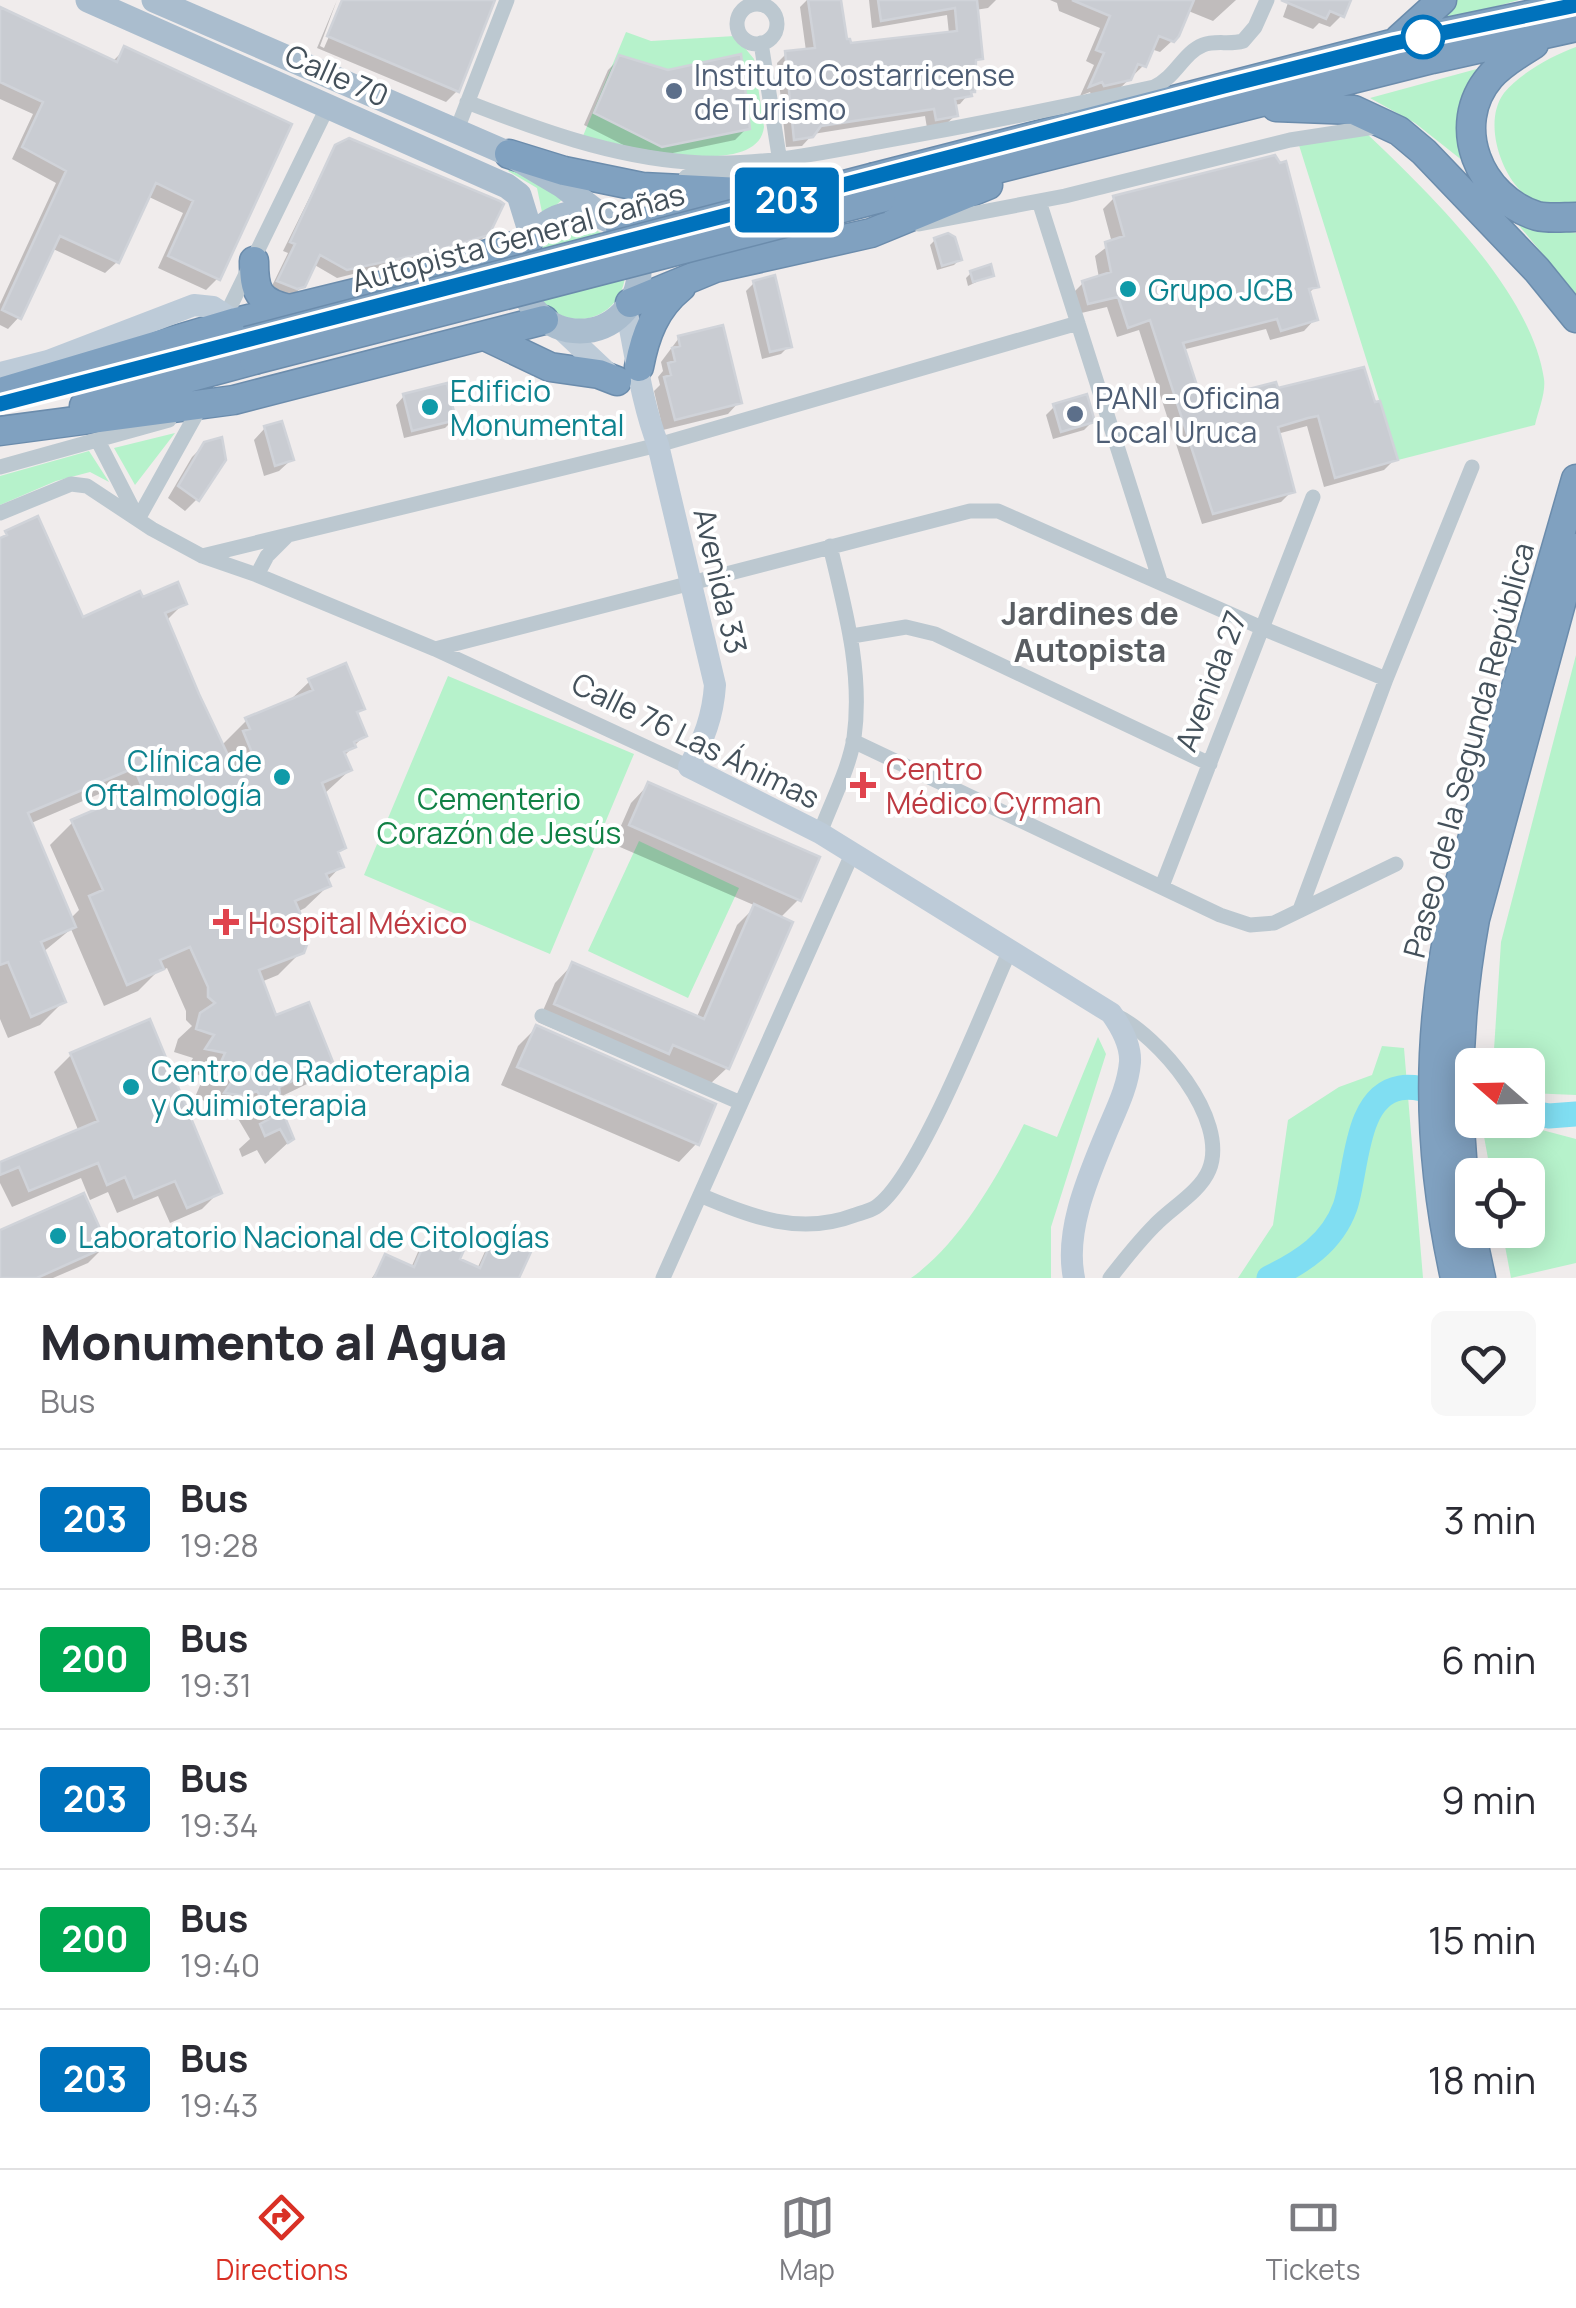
<!DOCTYPE html>
<meta charset="utf-8">
<style>
body{margin:0;font-family:Manrope,sans-serif;background:#f7f7f7;color:#2b2b33;height:100vh;display:flex;flex-direction:column;font-size:38px;white-space:nowrap}
*{box-sizing:border-box;margin:0}
p{font-size:32px;color:#7c7c81}
.icon{flex:none;width:55px;height:55px;fill:none;stroke:currentColor;stroke-width:2;stroke-linecap:round;stroke-linejoin:round}
.map{position:relative;height:1278px;overflow:hidden}
.details{display:flex;flex-direction:column;background:#fff;flex:1}
.details>*{flex:none}
.badge{padding:0 20px;border-radius:8px;font-size:35px;line-height:65px}
.needle{width:65px;rotate:290deg}
.controls{position:absolute;left:1455px;top:1048px;display:grid;gap:20px}
.controls a{display:grid;place-items:center;width:90px;height:90px;border-radius:15px;background:#fff;box-shadow:0 5px 25px #0003;font-size:50px}
.map>.badge{position:absolute;translate:-50% -50%;box-shadow:0 0 0 5px #fff}
.round{display:grid;place-items:center;flex:none;width:105px;height:105px;border-radius:15px;background:#f7f7f7}
.overview{display:flex;align-items:center;justify-content:space-between;height:170px;padding:0 40px}
h1{font-size:48px;font-weight:800;line-height:75px}
ul{padding:0;list-style:none}
li{display:flex;align-items:center;gap:30px;height:140px;padding:0 40px;border-top:2px solid #e1e1e2}
li div{flex:1}
li b{display:block;font-size:38px}
li em{font-style:normal}
li .badge{min-width:110px;font-weight:700;text-align:center}
.dock{display:flex;justify-content:space-around;align-items:center;height:140px;border-top:2px solid #e1e1e2;background:#fff;font-size:28px;color:#7c7c81}
.dock a{display:grid;justify-items:center;gap:5px}
.dock .current{color:#d93025}
.map>svg:first-child{display:block}
.green{fill:#b6f2cb;fill-rule:evenodd}
.shadow{fill:#0003;fill-rule:evenodd}
.lines{fill:none;stroke-linecap:round;stroke-linejoin:round}
.river{stroke:#80def2;stroke-width:25}
.building{fill:#c9ccd2;stroke:#d0d3d9;stroke-width:2.5}
.highway-casing{stroke:#6b8cac;stroke-width:31}
.street{stroke:#bcc8d0;stroke-width:15}
.secondary{stroke:#bdcbd8;stroke-width:22}
.primary{stroke:#aabdce;stroke-width:25}
.highway{stroke:#80a1c0;stroke-width:28}
.highway-bridge-casing{stroke:#6b8cac;stroke-width:31;stroke-linecap:butt}
.highway-bridge{stroke:#80a1c0;stroke-width:28}
.line-casing{stroke:#fff;stroke-width:22}
.line{stroke:#0072bc;stroke-width:15}
.stop-dot{fill:#fff;stroke:#0072bc;stroke-width:5}
.service-dot{fill:#5c6f8a;stroke:#fff;stroke-width:4}
.culture-dot{fill:#0f9aa8;stroke:#fff;stroke-width:4}
.health-dot{fill:#e0444e;stroke:#fff;stroke-width:4}
.labels{text-anchor:middle;dominant-baseline:central;stroke-width:8;stroke-linejoin:round;paint-order:stroke}
.service-label{font-size:30px;fill:#4e5e75;stroke:#fff;text-anchor:start}
.street-label{font-size:30px;fill:#44515b;stroke:#fff}
.culture-label{font-size:30px;fill:#0d838f;stroke:#fff;text-anchor:start}
.health-label{font-size:30px;fill:#be3a42;stroke:#fff;text-anchor:start}
.park-label{font-size:30px;fill:#108145;stroke:#fff}
.neighbourhood-label{font-size:32px;font-weight:bold;fill:#595d62;stroke:#fff}
</style>
<div class="map">
<svg width="1576" height="1278" viewBox="0 0 1576 1278">
<rect width="100%" height="100%" fill="#f0ecec"/>
<path class="green" d="M1457,0h62l-93,26z
M626,32l25,9 84,-5 19,23 10,68c-6,55 -146,17 -181,9zM619,56l49,14 81,59 -87,18 -68,-35z
M1576,47v156c-17,3 -38,3 -52,-9 -24,-21 -41,-73 -20,-101 15,-19 49,-38 72,-46z
M1484,67l-21,94 -48,-38 -45,-25z
M1364,131c63,60 167,159 180,248 2,14 -6,32 -9,46l-137,35 -100,-318z
M513,164l52,33 -22,20 -6,-29 -29,-17z
M1501,204l44,23 31,6v61z
M533 273a46 46 0 1 1 92 0a46 46 0 1 1-92 0Z
M175,433l-40,52 -21,-37z
M89,451l20,31 -19,-10 -34,9 -56,24v-29z
M1576,655v440l-48,-2v-28h-35l8,-123z
M448,676l186,78 -84,200 -186,-79z
M639,841l100,47 -51,110 -100,-47z
M1098,1037l8,17 -55,173v51h-140c48,-33 87,-102 113,-154l33,13z
M1382,1046l22,2 19,230h-185l35,-53 15,-105 51,-33 33,-12z
M1481,1120h23l72,19v124l-65,15 -9,-48h26v-55h-37z"/>
<path class="shadow" d="M337,0l-17,46 4,2 21,-48h147l-35,91 -11,11 -129,-54z
M807,0h32l6,42 4,4 100,-12 -2,-19 -75,13 -3,-28h127l-8,8 -13,2 5,48 -6,6 -2,26 -12,14 -6,1 2,10 -10,9 -19,4 -2,-12 -112,18 -11,12 -16,1 -9,-84 9,-9 20,-3 -6,-44z
M1050,0h186l-23,21 -27,-11 -14,31 -12,11 -9,-3 -7,16 -27,26 -25,5 -2,-4 -10,4 14,-31 -8,-4 14,-33 -41,-17 -2,-8z
M1289,0h59l-7,16 -11,11 -11,-4 -6,6 -30,-12z
M0,9l112,53 13,-13 163,76 -71,154 -11,11 -48,-22 25,-55 -36,-17 -30,66 -12,11 -54,-25 -32,69 -11,12 -8,-4v-21l56,-121 -44,-24 21,-45 -33,-15z
M620,58l127,70 -12,12 -86,18 -65,-33 24,-55z
M332,152l155,82 -9,9 -141,35 -24,-14 -10,22 -10,9 -6,2 -17,-7 18,-37 -5,-2z
M1114,198l202,88 -8,8 7,25 -11,12 -34,9 -4,-11 -84,21 18,54 76,-13 119,68 -11,11 -60,17 -17,-61 -30,8 15,57 -11,11 -79,22 -63,-194 -22,7 -10,-30 -30,7 -5,-20 11,-11 16,-5 -4,-22 17,-13 -9,-34z
M935,240l24,20 -5,5 -17,5 -7,-25z
M971,273l20,2 -23,11 -2,-8z
M754,283l35,63 -8,8 -19,5 -16,-68z
M679,338l60,64 -11,12 -65,16 -9,-39 6,-6 -2,-8 5,-6 -2,-9z
M404,396l50,23 -9,9 -41,10 -8,-33z
M1054,407l39,14 -9,9 -31,9 -7,-24z
M265,428l26,32 -12,11 -15,5 -10,-36z
M205,444l-8,55 -12,12 -17,-13 24,-41z
M0,539l82,81 59,-19 43,2 -18,18 55,125 26,-26 40,-17 23,-22 52,27 -6,7 8,21 -20,20 6,14 -26,24 19,54 -7,6 5,12 -15,16 2,4 -23,22 -8,4 4,40 -23,23 -17,7 14,36 55,43 -23,23 -29,14 14,41 -27,25 -8,-14 -15,7 -3,-8 11,-10 -16,-27 -13,6 -17,-2 8,-12 -17,-7 9,-21 -19,-4 8,-14 -19,-6 4,-13 14,-13 -6,-6v-9l-19,-43 -11,5 -18,18 -34,15 -33,-77 -29,24 21,49 -23,23 -32,13 -8,-19zM111,789l6,14 -44,19 -23,23 29,65 -9,9 -41,-95z
M648,785l151,114 -19,19 -53,150 -18,17 -60,-15 -111,-48 17,-39 17,-18 124,54 41,-94 19,-19 -143,-62 18,-41z
M536,1028l160,116 -17,18 -178,-77 17,-39z
M71,1055l148,137 -17,17 -32,14 -12,-27 -41,17 -9,-21 -18,8 -9,-22 -69,29 -12,-24v-18l79,-33 -25,-60z
M0,1233l105,13 -17,17 -35,15h-53z
M429,1238l28,22 20,9 10,-22 8,-8 32,14 -11,25h-144l14,-21 25,11 10,-23z"/>
<g class="lines">
<path class="river" d="M1528,1112l21,4 27,-2
M1269,1278c33,-16 63,-35 76,-71 12,-34 9,-111 55,-119 17,-3 37,5 53,9"/>
</g>
<path class="building" d="M342,0h153l-36,92 -132,-56z
M808,0h33l6,39h3l1,4 106,-12 -2,-23 -74,13 -3,-21h99l6,59 -7,1 -1,32h-4l1,4 -17,3 3,17 -22,4 -2,-11 -113,17 -8,11 -19,3 -9,-89 30,-3z
M1072,0h122l-15,36 -5,6 -15,-6 -13,31 -8,-3 -7,16 -27,6 -2,-4 -13,5 15,-34 -8,-3 14,-34z
M1281,0h70l-7,17 -14,-6 -4,8z
M0,7l117,55 7,-16 168,78 -72,156 -52,-24 25,-55 -37,-18 -37,80 -59,-27 -39,83 -19,-9 64,-139 -44,-24 21,-45 -43,-20z
M741,54l9,75 -88,18 -68,-34 25,-58 49,15z
M349,138l151,63 4,3 -15,31 -54,16 -88,19 -27,-15 -15,32 -8,2 -20,-8 18,-37 -5,-2 45,-97z
M1275,155l5,8 6,-2 33,126 -10,2 9,31 -37,11 -4,-12 -94,24 19,58 74,-19 2,6 86,-21 11,35 5,-1 18,59 -63,18 -17,-62 -10,2 -30,9 17,65 -82,22 -63,-194 -22,8 -10,-31 -30,7 -6,-23 29,-9 -6,-30 19,-6 -11,-40z
M948,233l7,4 7,23 -20,6 -8,-28z
M991,264l3,12 -21,6 -3,-11z
M775,275l17,72 -22,5 -17,-71z
M723,325l19,78 -67,17 -11,-43 7,-2 -3,-12 7,-2 -3,-13 8,-2 -2,-10z
M447,383l9,37 -44,11 -9,-37z
M1087,394l8,28 -34,10 -8,-28z
M282,421l12,39 -19,6 -11,-40z
M222,437l4,23 -27,41 -21,-15 26,-44z
M38,516l45,101 57,-26 3,6 35,-15 9,22 -22,9 34,81 38,80 20,-9 -14,-34 7,-2 -5,-11 68,-28 -5,-11 38,-16 19,46 -8,3 10,24 -13,6 2,5 -12,5 8,18 -30,13 24,65 -8,4 6,15 -18,7 5,12 -36,15 15,35 -6,17 -45,17 17,45 33,-13 24,60 -54,25 3,23 12,29 -6,4 -8,-14 -15,7 -5,-12 13,-7 -16,-26 -11,5 -22,-3 9,-13 -17,-7 9,-20 -20,-4 9,-14 -18,-6 4,-16 15,-10 -7,-6v-10l-18,-40 -30,13 4,9 -37,16 -38,-89 14,-6 -32,-70 72,-31 -9,-21 -106,45 48,114 -35,15 25,60 -35,15 -23,-55 -8,3v-427l7,-3 -2,-4z
M648,782l172,75 -19,44 -172,-76z
M754,904l39,18 -64,147 -56,-24 -4,9 -115,-50 18,-42 132,57z
M150,1019l72,174 -35,15 -12,-27 -41,17 -9,-21 -18,8 -9,-22 -69,28 -10,-24 -19,8v-13l98,-41 -28,-68z
M536,1025l180,79 -17,41 -182,-78z
M84,1193l24,53 -71,32h-37v-48z
M428,1235l36,15 -4,9 20,9 14,-32 37,16 -12,26h-145l11,-24 29,13z"/>
<g class="lines">
<defs>
<path id="highway" d="M1399,39l43,-39
M1534,44c-15,10 -32,19 -44,33 -41,48 -11,121 47,139 12,3 27,1 39,1
M1276,107l78,3 45,21 25,21 113,118 39,48
M509,154l55,17 78,16 119,6
M875,177l520,-134 181,-38
M881,198l551,-139 144,-32
M620,228l79,-18
M254,261c0,30 4,41 35,48
M630,303l85,-35 156,-35 117,-48
M485,336l65,31 49,7 18,7
M166,361l81,-20
M639,367c6,-32 16,-59 42,-80
M0,392l236,-70 131,-32 161,-48
M84,406l170,-46
M0,431l234,-31 310,-80
M1455,1278c-29,-132 -29,-247 0,-379l121,-420
M1481,1278c-28,-119 -28,-239 -6,-359l101,-371"/>
</defs>
<use href="#highway" class="highway-casing"/>
<path class="street" d="M737 24a20 20 0 1 1 40 0a20 20 0 1 1-40 0Z
M761,43l23,144
M467,102c72,28 143,54 220,60 66,6 133,-9 197,-21 90,-16 180,-34 270,-54 22,-10 29,-34 49,-42 12,-5 27,0 40,-4l12,-14 12,-27
M456,132l51,-132
M686,177l61,-7
M1039,201l121,380
M919,224l146,-28 225,-56 91,-14
M226,315l102,-209
M98,441l40,78
M0,467l169,-47
M0,513l71,-29 16,2 65,43 50,27 55,19 178,74 254,118
M138,519l60,-108
M202,556l456,-111 420,-122
M257,575l10,-19 20,-20
M852,636l54,-9 29,7 275,130
M435,649l535,-138h28l264,117 124,51
M853,741l367,174 30,10 24,-2 122,-59
M820,833c11,-30 29,-64 34,-95 9,-66 -9,-129 -24,-192
M1162,886l151,-389
M1301,907l85,-228 86,-212
M542,1016l199,87
M700,1195c51,22 100,41 155,20 6,-2 15,-4 21,-8 43,-29 109,-202 134,-257
M663,1278l190,-426
M1110,1278c14,-18 29,-37 45,-53 16,-17 45,-33 54,-55 21,-51 -51,-135 -94,-155"/>
<path class="secondary" d="M626,309c10,46 15,92 32,136l57,240c-2,31 -11,54 -26,82l131,66 291,180c10,14 20,31 19,49 -2,24 -13,46 -22,67 -18,44 -44,100 -34,149
M560,328l53,50
M0,373l48,-12 146,-56 19,2 23,15"/>
<path class="primary" d="M88,0l419,186 12,9 13,42
M154,0l355,154 54,32 40,31
M521 272a59 59 0 1 1 118 0a59 59 0 1 1-118 0Z"/>
<use href="#highway" class="highway"/>
<defs>
<path id="highway-bridge" d="M247,341l628,-164
M254,360l627,-162"/>
</defs>
<use href="#highway-bridge" class="highway-bridge-casing"/>
<use href="#highway-bridge" class="highway-bridge"/>
</g>
<g class="lines">
<defs>
<path id="line" d="M0,404l1224,-318 171,-43 181,-38"/>
</defs>
<use href="#line" class="line-casing"/>
<use href="#line" class="line"/>
</g>
<circle class="stop-dot" cx="1423" cy="37" r="20"/>
<g class="service-dot">
<circle cx="674" cy="91" r="10"/>
<circle cx="1075" cy="414" r="10"/>
</g>
<g class="culture-dot">
<circle cx="1128" cy="289" r="10"/>
<circle cx="430" cy="407" r="10"/>
<circle cx="282" cy="777" r="10"/>
<circle cx="131" cy="1087" r="10"/>
<circle cx="58" cy="1236" r="10"/>
</g>
<g class="health-dot">
<path d="M858 770h10v10h10v10h-10v10h-10v-10h-10v-10h10z"/>
<path d="M221 907h10v10h10v10h-10v10h-10v-10h-10v-10h10z"/>
</g>
<g class="labels">
<g class="service-label">
<text x="694" y="74">Instituto Costarricense<tspan x="694" dy="34">de Turismo</tspan></text>
<text x="1095" y="397">PANI - Oficina<tspan x="1095" dy="34">Local Uruca</tspan></text>
</g>
<g class="street-label">
<text transform="translate(337 75) rotate(24)">Calle 70</text>
<text transform="translate(518 237) rotate(-15)">Autopista General Cañas</text>
<text transform="translate(721 581) rotate(77)">Avenida 33</text>
<text transform="translate(1210 681) rotate(-69)">Avenida 27</text>
<text transform="translate(696 740) rotate(26)">Calle 76 Las Ánimas</text>
<text transform="translate(1468 750) rotate(-75)">Paseo de la Segunda República</text>
</g>
<g class="culture-label">
<text x="1148" y="289">Grupo JCB</text>
<text x="450" y="390">Edificio<tspan x="450" dy="34">Monumental</tspan></text>
<text x="262" y="760" text-anchor="end">Clínica de<tspan x="262" dy="34">Oftalmología</tspan></text>
<text x="151" y="1070">Centro de Radioterapia<tspan x="151" dy="34">y Quimioterapia</tspan></text>
<text x="78" y="1236">Laboratorio Nacional de Citologías</text>
</g>
<g class="health-label">
<text x="886" y="768">Centro<tspan x="886" dy="34">Médico Cyrman</tspan></text>
<text x="248" y="922">Hospital México</text>
</g>
<g class="park-label">
<text x="499" y="798">Cementerio<tspan x="499" dy="34">Corazón de Jesús</tspan></text>
</g>
<g class="neighbourhood-label">
<text x="1090" y="613">Jardines de<tspan x="1090" dy="37">Autopista</tspan></text>
</g>
</g>
</svg>
<div class="controls">
<a><svg class="needle" viewBox="-14 -14 28 28"><path d="M0-13l5 13h-10z" fill="#e53935"/><path d="M0 13l5-13h-10z" fill="#7c7c81"/></svg></a>
<a><svg class="icon" aria-label="locate" viewBox="0 0 24 24"><circle cx="12" cy="12" r="6"/><path d="M12 2v4M12 18v4M2 12h4M18 12h4"/></svg></a>
</div>
<b class="badge" style="left:787px;top:200px;background:#0072bc;color:#fff">203</b>
</div>
<section class="details">
<div class="overview"><div><h1>Monumento al Agua</h1><p>Bus</p></div><a class="round"><svg class="icon" aria-label="heart" viewBox="0 0 24 24"><path d="M12 20l-8-8c-3-5 5-10 8-4 3-6 11-1 8 4z"/></svg></a></div>
<ul>
<li><span class="badge" style="background:#0072bc;color:#fff">203</span><div><b>Bus</b><p>19:28</p></div><em>3 min</em></li>
<li><span class="badge" style="background:#00a651;color:#fff">200</span><div><b>Bus</b><p>19:31</p></div><em>6 min</em></li>
<li><span class="badge" style="background:#0072bc;color:#fff">203</span><div><b>Bus</b><p>19:34</p></div><em>9 min</em></li>
<li><span class="badge" style="background:#00a651;color:#fff">200</span><div><b>Bus</b><p>19:40</p></div><em>15 min</em></li>
<li><span class="badge" style="background:#0072bc;color:#fff">203</span><div><b>Bus</b><p>19:43</p></div><em>18 min</em></li>
</ul>
</section>
<nav class="dock">
<a class="current"><svg class="icon" aria-label="directions" viewBox="0 0 24 24"><path d="M12 3l9 9-9 9-9-9zM9 14v-3h6M13 9l2 2-2 2"/></svg>Directions</a>
<a><svg class="icon" aria-label="map" viewBox="0 0 24 24"><path d="M3 6l6-2 6 2 6-2v14l-6 2-6-2-6 2zM9 4v14M15 6v14"/></svg>Map</a>
<a><svg class="icon" aria-label="tickets" viewBox="0 0 24 24"><path d="M3 7h18v10H3zM15 7v10"/></svg>Tickets</a>
</nav>
